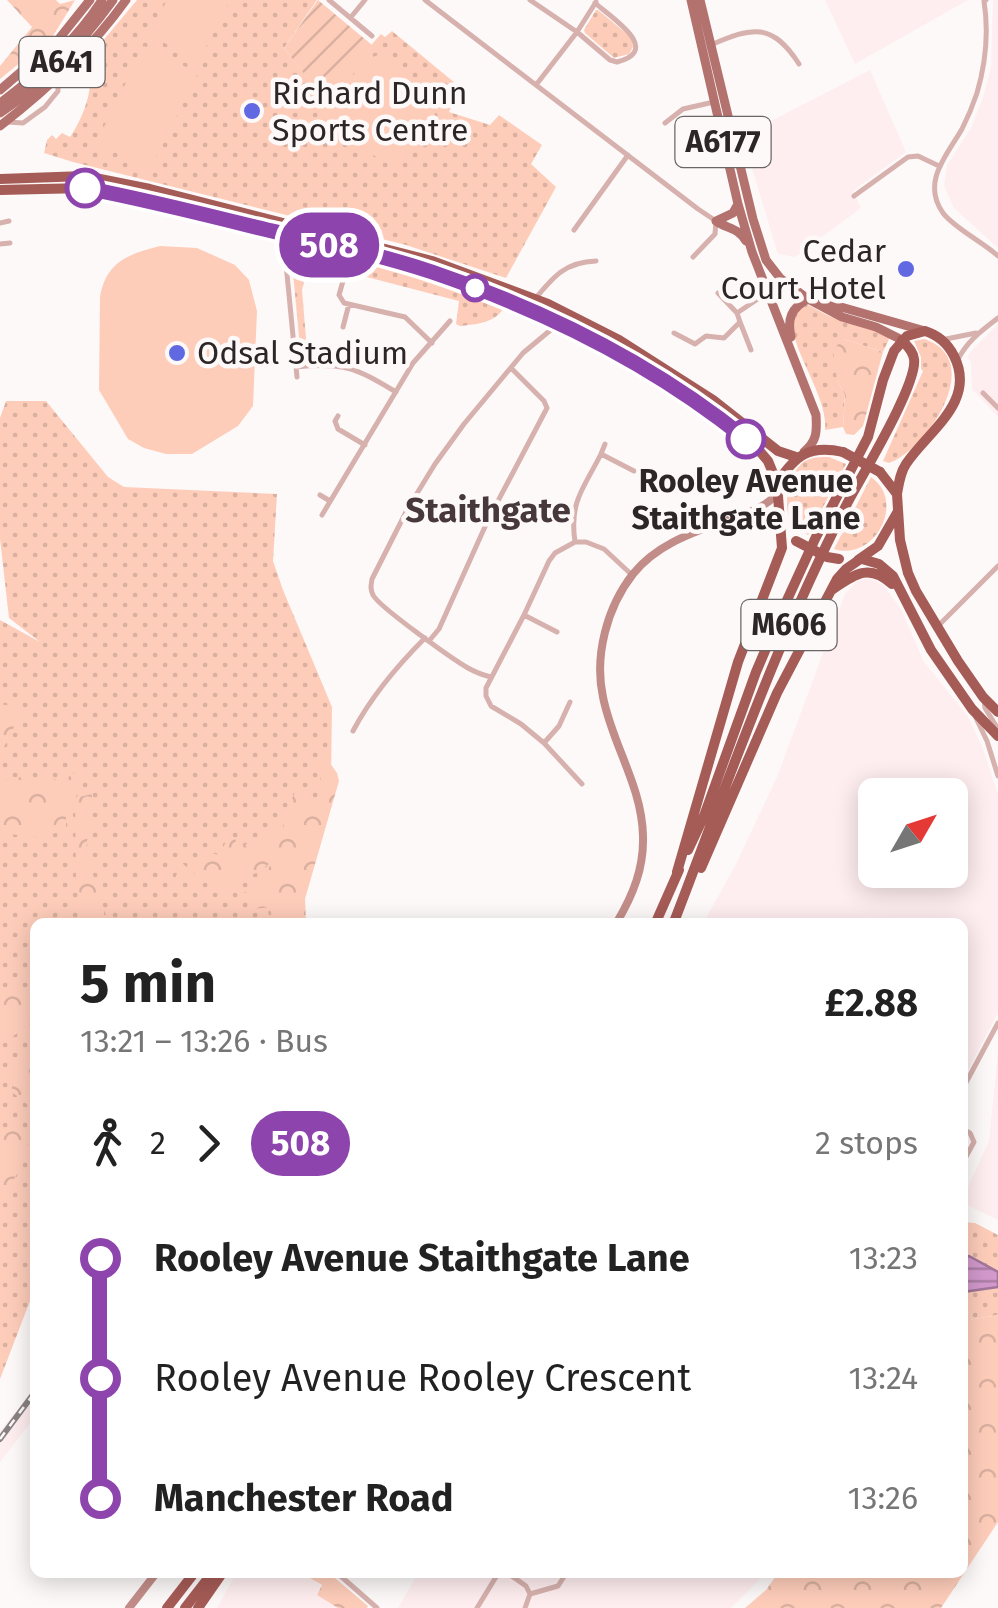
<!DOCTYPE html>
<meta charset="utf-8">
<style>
body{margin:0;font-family:"Fira Sans",sans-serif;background:#f2f2f2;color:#222;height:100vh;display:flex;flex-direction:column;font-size:38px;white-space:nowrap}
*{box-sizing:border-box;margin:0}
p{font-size:32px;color:#767676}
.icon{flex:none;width:55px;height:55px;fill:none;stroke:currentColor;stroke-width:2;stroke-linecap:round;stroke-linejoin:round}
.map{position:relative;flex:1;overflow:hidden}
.panel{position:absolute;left:30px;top:918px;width:938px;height:660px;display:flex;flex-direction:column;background:#fff;border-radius:15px;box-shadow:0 5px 25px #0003}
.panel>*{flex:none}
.badge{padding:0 20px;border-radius:32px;font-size:35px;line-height:65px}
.needle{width:65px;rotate:51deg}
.buttons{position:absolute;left:858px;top:778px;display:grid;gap:20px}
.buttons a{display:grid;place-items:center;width:110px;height:110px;border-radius:15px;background:#fff;box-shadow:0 5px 25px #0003;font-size:50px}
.map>.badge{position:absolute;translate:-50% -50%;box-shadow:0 0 0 5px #fff}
.legs{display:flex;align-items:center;gap:15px;height:110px;padding:0 50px;font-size:32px}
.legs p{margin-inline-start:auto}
.overview{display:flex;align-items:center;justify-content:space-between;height:170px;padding:0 50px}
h1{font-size:55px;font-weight:700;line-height:75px}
ul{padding:0 50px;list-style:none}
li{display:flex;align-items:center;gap:35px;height:120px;font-size:38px}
li i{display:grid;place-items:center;width:15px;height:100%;margin:0 12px;background:currentColor}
li i::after{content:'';width:25px;height:25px;margin:-12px;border:8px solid;border-radius:50%;background:#fff}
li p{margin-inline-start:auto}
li:first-child i{background:linear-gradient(#0000 50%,currentColor 0)}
li:last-child i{background:linear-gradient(currentColor 50%,#0000 0)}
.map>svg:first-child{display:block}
.built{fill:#ffeef0;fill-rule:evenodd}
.grass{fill:url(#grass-dots)}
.forest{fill:url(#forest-crowns)}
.garden{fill:url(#garden-furrows)}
.pitch{fill:#fecdba}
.water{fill:url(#water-rules);stroke:#a1769a;stroke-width:2.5}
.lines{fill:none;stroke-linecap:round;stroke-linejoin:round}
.street{stroke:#d6b1ad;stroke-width:5}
.secondary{stroke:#c28d88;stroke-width:8}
.primary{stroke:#b3726d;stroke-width:9}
.highway{stroke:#a55b56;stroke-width:10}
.rail-casing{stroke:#888283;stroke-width:6}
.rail{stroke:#fdf9f9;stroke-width:2.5;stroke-dasharray:8;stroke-linecap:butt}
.highway-bridge{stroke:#a55b56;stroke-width:10}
.line-1-casing{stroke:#fff;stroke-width:22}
.line-1{stroke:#8e44ad;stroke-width:15}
.poi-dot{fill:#6169e2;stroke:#fdf9f9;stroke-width:4}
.stop-1-dot{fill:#fff;stroke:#8e44ad;stroke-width:5}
.labels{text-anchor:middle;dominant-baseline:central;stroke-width:9;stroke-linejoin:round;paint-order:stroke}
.shield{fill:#fdf9f9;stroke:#6b6566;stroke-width:2.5}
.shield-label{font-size:30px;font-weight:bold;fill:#2d2627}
.poi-label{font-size:32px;fill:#2d2627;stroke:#fdf9f9;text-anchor:start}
.stop-label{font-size:32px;font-weight:bold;fill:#2d2627;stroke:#fdf9f9}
.neighbourhood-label{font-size:35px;font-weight:bold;fill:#47393b;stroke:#fdf9f9}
</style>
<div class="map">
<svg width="998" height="1608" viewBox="0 0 998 1608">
<defs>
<pattern id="grass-dots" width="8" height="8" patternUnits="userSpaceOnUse" patternTransform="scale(2.5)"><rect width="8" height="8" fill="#fecdba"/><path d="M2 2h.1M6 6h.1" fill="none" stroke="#dab0a0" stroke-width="1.8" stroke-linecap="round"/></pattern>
<pattern id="forest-crowns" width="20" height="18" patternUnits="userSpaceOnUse" patternTransform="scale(2.5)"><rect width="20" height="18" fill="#fecdba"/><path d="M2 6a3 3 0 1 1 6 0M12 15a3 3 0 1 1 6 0" fill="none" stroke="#dab0a0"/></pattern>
<pattern id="garden-furrows" width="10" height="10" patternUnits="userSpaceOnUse" patternTransform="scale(2.5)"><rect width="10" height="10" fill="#fecdba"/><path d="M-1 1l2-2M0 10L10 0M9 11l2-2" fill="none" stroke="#dab0a0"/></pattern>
<pattern id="water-rules" width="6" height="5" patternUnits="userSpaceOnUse" patternTransform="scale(2.5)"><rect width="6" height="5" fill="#d399cc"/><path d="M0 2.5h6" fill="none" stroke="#ac7da6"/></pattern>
</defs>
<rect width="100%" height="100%" fill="#fdf9f9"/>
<path class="built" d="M825,0h143l-113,64z
M993,0h5v248l-44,-40 -10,-22 3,-21 24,-37 12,-31 8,-29z
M870,70l36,82 -53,39 8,17 -66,49 -17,-3 -36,-118z
M998,324v93l-26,-28 -1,-27 -4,-5 7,-9z
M870,578l13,7 18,24 23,53 43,53 15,31 16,49v218l-35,66 -1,-157h-258l32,-58 41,-87 68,-183 12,-13zM875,795h75v75h-75z
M998,1051v169l-35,-17 -1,-3 27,-59z
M35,1387v30l-35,45v-31z
M237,1572l64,1 21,13 -5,9 21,13h-121z
M418,1573h346l-5,7 -28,28h-333z"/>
<path class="grass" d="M137,0h180l-33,48 40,50 57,-64 4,3 7,-6 69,57 -12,24 41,13 9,-10 43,30 -11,19 25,23 -50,91 -100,-33 -333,-83 -29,-9 3,-13 5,-5 4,4 6,-6 8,4c12,-17 23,-45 20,-67l-10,-2z
M596,10h2l29,24 5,5 1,8 -4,7 -15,4 -29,-25 -1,-3z
M300,244l99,24 52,17 25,13 16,2 13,6c-9,17 -27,18 -45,20l-4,-2 3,-23 -150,-39 -7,28 6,72 -7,-4 -9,-96 2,-12z
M803,305h5l21,11 54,16 7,5 -7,15 -40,-13 -6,41 8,15 -2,32 -18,3c4,-34 -39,-86 -31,-111 1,-4 6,-10 9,-14z
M924,339c63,20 4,110 -35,124l-6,-2 40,-90 -2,-2v-12l-7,-16z
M6,401h40l62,76 16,10 153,7 -4,67 10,29 49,117 -1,71 -39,144h-257v366l-35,91v-759l40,22 -31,-24 -9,-79v-121z
M829,457l17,7 -38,71c-7,-3 -15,-7 -18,-15 -7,-17 -1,-49 15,-59 7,-4 16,-4 24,-4z
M871,477c36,25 3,85 -37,72z
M963,1222l12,1 23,12v37l-29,-16 -6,1z
M998,1287v28l-35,6 -1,-29z"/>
<path class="forest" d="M7,0h49l4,4 15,-4 -22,36 -53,43v-13l32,-39z
M843,339l40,13 -20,74 -9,9 -8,-1 -3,-7 2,-32 -8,-15 -4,-30z
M0,704l17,3 2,10 -19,38z
M323,753l14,20 2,8 -34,118 1,23h-66l20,-2 13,-13 -22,2 -9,-17h14l16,-30 -18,12 -11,1 -24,21 -6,-17h-38l6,-17 13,12 13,-22 12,3 8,-15 8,-1 4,9 21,-11 25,-7 -4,-13 12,-20 5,-14 12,15 7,1 4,-23 -9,-13z
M84,767l1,13 -10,18 17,-4 -6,58 22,70h-22l-10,-46 -1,-77 -9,15v17l-30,6 -36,-4v-51l12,-5 52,3z
M0,991h35v30l-35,24z
M35,1043v74l-8,-13 -15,-12v-17z
M0,1129h12l15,6v22l-27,46z
M998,1315v207l-57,86h-196l21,-18 12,-17 184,-1 1,-251z
M301,1573h28l39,33 -1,2h-29l-21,-13 5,-10z"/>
<path class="garden" d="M318,0l54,45 -48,53 -10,7 -10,-20 5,-5 -25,-32z"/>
<path class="pitch" d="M167,0h63l-31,61 -50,-26z
M144,46l54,27 -48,97 -54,-27z
M378,55c25,1 46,37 58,56 -8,23 -26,39 -46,53l-50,-26 -15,-17 1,-15 40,-46z
M160,246l37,2 38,17 14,15 8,31 -4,95 -15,20 -46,28h-26l-22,-6 -16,-9 -29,-49 1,-93c6,-35 28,-43 60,-51z"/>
<path class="water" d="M969,1256l29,16v15l-35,5v-35z"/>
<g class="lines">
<path class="street" d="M329,0l43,36
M425,0l273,209 18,12 -1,13 -22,23
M530,0l47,32 33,28 7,2c46,-12 -5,-44 -22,-59
M986,0l-2,1c5,32 2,61 -7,92 -4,12 -9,24 -15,36 -15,26 -41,53 -19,84 11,15 40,29 55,43
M351,17l14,-17
M711,45c41,-18 61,-23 88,19
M536,85l41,-53 19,-30
M8,122l15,1 22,-16 13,-16v-13
M665,123l18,-14 31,-7
M854,196l54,-39 10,-1 21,10
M0,223l9,-2
M574,230l54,-75
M294,239l-5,11 -3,14 11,113
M0,244l10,-1
M345,274l-6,21 5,8 61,14 27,26
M718,293l19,20
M535,299c18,-22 30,-37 61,-38
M740,322l11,28
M343,327l6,-23
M674,333l21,11 11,-8 18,2 16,-16 -3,-9 31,-21
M946,339l30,-6
M957,361c10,-20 24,-30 41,-43
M296,367c48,-5 60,1 100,25
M983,393l15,15
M338,416l-3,5 3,8 27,16
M605,444l-4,10 33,17
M320,495l10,6
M322,515l91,-152 37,-42
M575,542c-6,-41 9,-54 26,-88
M524,615l33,17
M937,627l61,-61
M429,641l10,-12 49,-109 59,-112 -3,-7 -33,-33
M491,677c-8,-2 -16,-5 -23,-9 -14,-8 -89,-61 -95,-73 -3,-7 -2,-9 -1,-16l36,-71 27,-44 29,-40 59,-71 36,-30
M984,700l1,8 13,21
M976,718l11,23 11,35
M353,731c18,-34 45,-66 72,-93
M544,743l15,-17 11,-24
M582,784l-38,-41 -23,-19 -30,-18 -5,-10v-8l38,-73 25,-54 6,-8 20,-11h11l18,7 28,26
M962,1090l36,-67
M962,1128l8,5 4,9 -12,22
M336,1572l41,36
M506,1572l20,14 4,8 -5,14
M530,1594l28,-8 9,-14
M477,1608l22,-36"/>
<path class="secondary" d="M756,511l25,11
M617,922c16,-27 27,-54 26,-86 -1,-50 -31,-92 -40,-139 -9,-41 4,-90 30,-123 23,-29 58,-41 91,-53 21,-7 38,-11 53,-27
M129,1608l28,-36"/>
<path class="primary" d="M691,0l47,204 14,48 64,163c1,17 1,26 -12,37
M700,0l53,219 13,41 14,18 28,21 34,18 34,10 26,13
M0,90l58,-50 32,-40
M0,103c39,-29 76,-62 102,-103
M0,113c46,-31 81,-69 113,-113
M0,126c48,-37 91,-77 126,-126
M738,204l-5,9 -17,8c11,8 22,6 30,20
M822,305l19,2 84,24
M791,337c-4,-18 0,-29 17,-38"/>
<path class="highway" d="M0,179l85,-3 65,13 282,72 116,43 71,36 94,60 65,51 18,6
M0,190l85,-2 62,12 282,71 114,43 70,36 100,63 44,35 11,13 9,22 5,65 -44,114 -61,210
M880,472l17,22 3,46 8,33 8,18 42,70 25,36 15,15
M777,483c18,-27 32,-39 66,-31
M862,559l17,5 14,12 38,74 41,59 26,27
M858,560l20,-14 19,-33
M833,589c22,-15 36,-26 59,-5
M688,850l16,-34 52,-144 26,-61 33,-72 53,-102 15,-57 11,-29 13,-15 18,-5c13,4 23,13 29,25 23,46 -26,75 -48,108 -6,9 -7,19 -9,30
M701,868l76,-175 60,-114 9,-10 13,-9
M656,922l23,-52
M674,922c55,-143 105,-288 176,-424 14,-26 68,-115 64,-139 -1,-8 -7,-13 -12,-19
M167,1608l28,-36
M185,1608l28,-36
M198,1608l25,-36"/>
<defs>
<path id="rail" d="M0,1439l35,-47"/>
</defs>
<use href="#rail" class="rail-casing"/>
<use href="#rail" class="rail"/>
<path class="highway-bridge" d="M843,452l37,20
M796,541l31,16 12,2"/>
</g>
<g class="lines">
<defs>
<path id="line-1" d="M85,188c58,11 114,25 170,39 59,14 120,26 177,45 112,38 221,92 314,167"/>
</defs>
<use href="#line-1" class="line-1-casing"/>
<use href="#line-1" class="line-1"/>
</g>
<g class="poi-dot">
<circle cx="252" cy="111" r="10"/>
<circle cx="906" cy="269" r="10"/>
<circle cx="177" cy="353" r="10"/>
</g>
<g class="stop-1-dot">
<circle cx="85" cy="188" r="18"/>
<circle cx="475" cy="288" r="12"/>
<circle cx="746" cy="439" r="18"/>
</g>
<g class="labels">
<g class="shield">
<rect x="19.5" y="37" width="85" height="50" rx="8"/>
<rect x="675.5" y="117" width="95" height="50" rx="8"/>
<rect x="741.5" y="600" width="95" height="50" rx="8"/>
</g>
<g class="shield-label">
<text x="62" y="62">A641</text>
<text x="723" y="142">A6177</text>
<text x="789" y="625">M606</text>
</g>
<g class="poi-label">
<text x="272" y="93">Richard Dunn<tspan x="272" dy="37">Sports Centre</tspan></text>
<text x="886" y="251" text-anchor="end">Cedar<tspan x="886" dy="37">Court Hotel</tspan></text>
<text x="197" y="353">Odsal Stadium</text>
</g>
<g class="stop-label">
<text x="746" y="481">Rooley Avenue<tspan x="746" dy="37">Staithgate Lane</tspan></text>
</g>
<g class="neighbourhood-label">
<text x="488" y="510">Staithgate</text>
</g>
</g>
</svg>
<div class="buttons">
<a><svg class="needle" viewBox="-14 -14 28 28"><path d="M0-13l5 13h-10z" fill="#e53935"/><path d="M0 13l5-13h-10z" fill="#767676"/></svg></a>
</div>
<b class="badge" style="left:329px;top:245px;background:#8e44ad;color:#fff">508</b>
<section class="panel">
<div class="overview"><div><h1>5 min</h1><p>13:21 – 13:26 · Bus</p></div><b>£2.88</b></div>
<div class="legs"><svg class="icon" aria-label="walk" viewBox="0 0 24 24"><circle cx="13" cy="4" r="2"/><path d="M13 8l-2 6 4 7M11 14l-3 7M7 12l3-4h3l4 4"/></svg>2<svg class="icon" aria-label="forward" viewBox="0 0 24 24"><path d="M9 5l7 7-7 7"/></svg><b class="badge" style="background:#8e44ad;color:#fff">508</b><p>2 stops</p></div>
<ul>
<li><i style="color:#8e44ad"></i><b>Rooley Avenue Staithgate Lane</b><p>13:23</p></li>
<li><i style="color:#8e44ad"></i><span>Rooley Avenue Rooley Crescent</span><p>13:24</p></li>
<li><i style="color:#8e44ad"></i><b>Manchester Road</b><p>13:26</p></li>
</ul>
</section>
</div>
